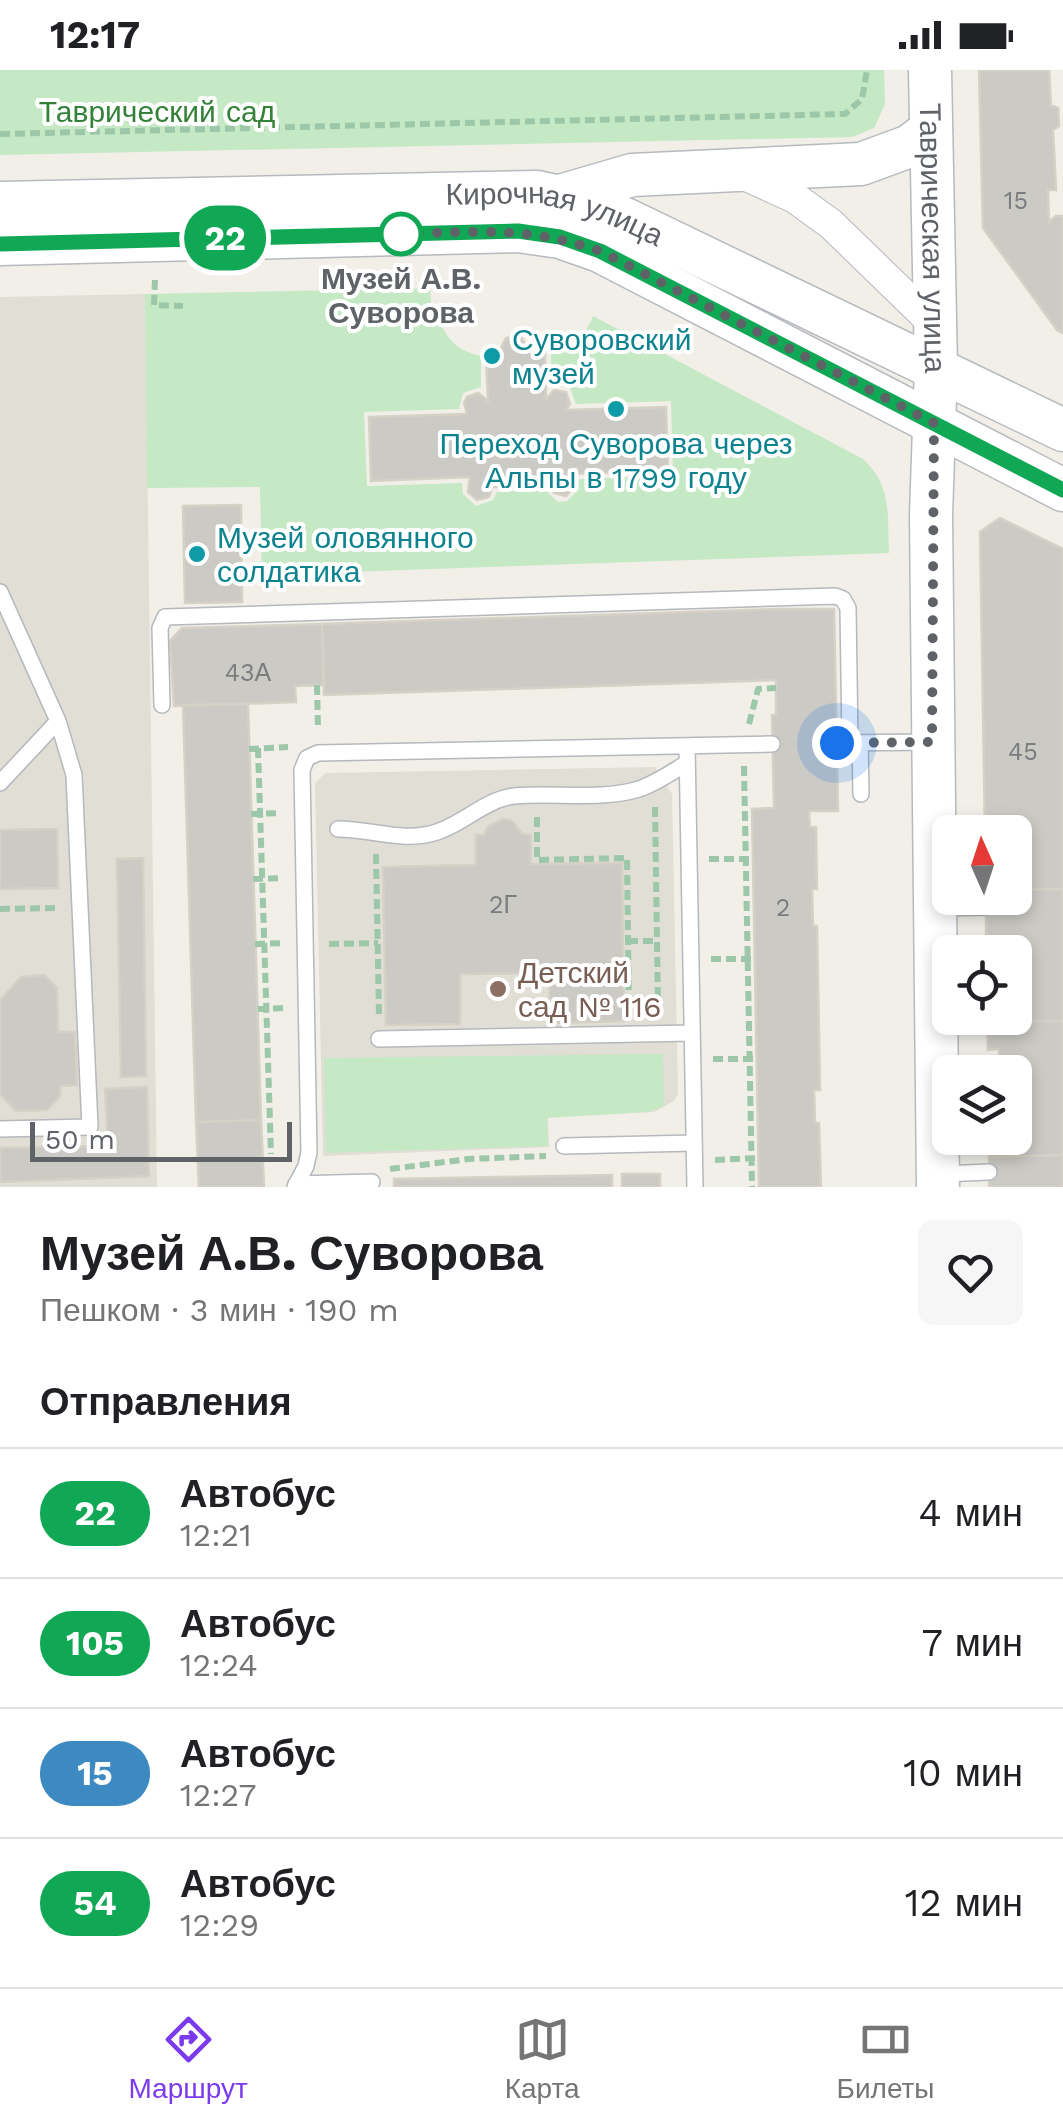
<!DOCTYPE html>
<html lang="ru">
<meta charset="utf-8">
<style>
body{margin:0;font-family:"Work Sans",sans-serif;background:#f6f6f6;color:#202124;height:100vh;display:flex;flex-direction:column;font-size:38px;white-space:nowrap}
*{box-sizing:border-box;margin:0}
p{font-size:32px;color:#757577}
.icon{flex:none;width:55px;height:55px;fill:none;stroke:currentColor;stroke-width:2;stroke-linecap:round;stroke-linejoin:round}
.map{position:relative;height:1117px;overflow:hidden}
.details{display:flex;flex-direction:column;background:#fff;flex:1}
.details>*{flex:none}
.badge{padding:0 20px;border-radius:32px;font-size:35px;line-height:65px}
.needle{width:65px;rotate:357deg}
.fabs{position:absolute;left:932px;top:745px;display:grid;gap:20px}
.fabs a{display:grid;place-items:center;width:100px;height:100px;border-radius:15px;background:#fff;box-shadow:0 5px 15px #0003;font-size:50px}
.scale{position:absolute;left:30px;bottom:25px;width:262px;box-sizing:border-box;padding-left:10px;border:5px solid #5f6368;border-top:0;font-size:28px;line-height:35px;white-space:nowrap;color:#5f6368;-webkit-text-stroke:8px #fff;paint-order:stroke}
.you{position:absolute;width:50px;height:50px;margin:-25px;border:8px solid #fff;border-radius:50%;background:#1a73e8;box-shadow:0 0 0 15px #1a73e833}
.map>.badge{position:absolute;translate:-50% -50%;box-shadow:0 0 0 5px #fff}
h2{padding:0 40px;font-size:38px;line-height:90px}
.round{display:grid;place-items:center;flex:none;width:105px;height:105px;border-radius:15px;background:#f6f6f6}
.summary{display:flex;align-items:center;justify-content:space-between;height:170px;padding:0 40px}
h1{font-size:48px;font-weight:800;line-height:75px}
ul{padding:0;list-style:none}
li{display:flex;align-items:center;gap:30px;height:130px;padding:0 40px;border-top:2px solid #e0e0e0}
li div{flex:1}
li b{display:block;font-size:38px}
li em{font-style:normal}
li .badge{min-width:110px;font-weight:700;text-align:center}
.status{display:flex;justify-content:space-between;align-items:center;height:70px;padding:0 50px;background:#fff;direction:ltr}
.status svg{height:28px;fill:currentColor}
.dock{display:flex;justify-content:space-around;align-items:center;height:140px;border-top:2px solid #e0e0e0;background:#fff;font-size:28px;color:#757577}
.dock a{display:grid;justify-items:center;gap:5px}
.dock .current{color:#7c3aed}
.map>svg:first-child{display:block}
.education{fill:#e1ded6}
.green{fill:#c5e8c5}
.building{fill:#cccac5;stroke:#d6d1c6;stroke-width:2.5}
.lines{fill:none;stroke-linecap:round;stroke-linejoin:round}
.lane-casing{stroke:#b5b8bc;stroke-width:18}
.street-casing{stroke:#b5b8bc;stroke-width:32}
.secondary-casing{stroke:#b6babf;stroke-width:45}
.path{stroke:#9cc7a9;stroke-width:6;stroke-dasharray:10 5;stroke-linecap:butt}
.lane{stroke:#fff;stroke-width:15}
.street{stroke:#fff;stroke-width:30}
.secondary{stroke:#fff;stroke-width:42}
.line-casing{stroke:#fff;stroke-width:22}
.line{stroke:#10a855;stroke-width:15}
.walk{stroke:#5f6368;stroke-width:10;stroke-dasharray:0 18}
.stop-dot{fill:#fff;stroke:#10a855;stroke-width:5}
.culture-dot{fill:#0f9aa8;stroke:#fff;stroke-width:4}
.education-dot{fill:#8d6e63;stroke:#fff;stroke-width:4}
.labels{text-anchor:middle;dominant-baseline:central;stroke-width:8;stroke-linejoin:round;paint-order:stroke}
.number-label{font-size:25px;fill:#7a7d7f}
.park-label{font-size:30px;fill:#348238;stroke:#fff}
.street-label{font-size:30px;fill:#5f6368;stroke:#fff}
.stop-label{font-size:30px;font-weight:bold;fill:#5f6368;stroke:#fff}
.culture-label{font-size:30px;fill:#0d838f;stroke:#fff;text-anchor:start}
.education-label{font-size:30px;fill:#785e54;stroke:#fff;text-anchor:start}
</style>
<div class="status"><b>12:17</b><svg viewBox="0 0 49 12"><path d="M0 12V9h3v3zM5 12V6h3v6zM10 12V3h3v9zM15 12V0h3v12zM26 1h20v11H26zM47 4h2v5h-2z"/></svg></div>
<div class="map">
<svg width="1063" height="1117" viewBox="0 0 1063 1117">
<rect width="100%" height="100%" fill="#f1efe8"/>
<path class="education" d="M145,224l12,893h-157v-890z
M655,697l17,27 6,300 -4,7 -20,11 -106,5 1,30 -226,9 -8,-373 10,-10z"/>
<path class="green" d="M0,0h884l1,34 -11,24 -22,9 -852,18z
M430,218l3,37h8c10,19 19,26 40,31v31l-18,6 -4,16 -95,3 3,74 95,-3 1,11 13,12 17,-6 4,-8 48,-2 13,12 9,-1 12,-12v-10l94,-4 -2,-74 -95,3 -6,-16 -19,-4v-30c25,-5 32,-15 42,-38l270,143c30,28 24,56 26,94l-627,22 -2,-88 -113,1 -2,-194z
M663,984l1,52 -16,6 -101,6 1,28 -222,7 -2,-95z"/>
<path class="building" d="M979,0h70l2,35 7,3 1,18 -6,4 3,60h-8l1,32 7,-6h7v117l-6,-3 -74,-102z
M521,267l12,18 12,-1 1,45 8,-9 12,2 4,12 -4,6 100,-3 2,63 -98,4 4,13 -8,9 -12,-3 -4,-8 -58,2 -3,10 -12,3 -9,-8 2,-15 -99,4 -2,-64 98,-3 -3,-11 3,-6 11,-4 10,8 -2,-45h11l9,-18z
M241,435l1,97 -57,1 -2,-97z
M1000,448l63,31v340l-48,1v-58h-30l-5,-300z
M779,539h55l4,202h-29l1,16h6l1,62h-5l1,37h4l3,164h-6l1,33h4l2,64h-62l-7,-378 22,-1 -2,-93h4v-35l-452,15 -2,-71z
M322,554l2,61 -29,1 1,16 -122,4 -4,-65 12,-13z
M248,634l13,416 -65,2 -13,-417z
M503,749l9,2 10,13 9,1v29l91,-1 2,158 -74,2 -1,-50 -89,1v50l-74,1 -3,-158 93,-2v-30h8l4,-8z
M57,759l1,59 -58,1v-59z
M143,788l3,218 -25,1 -4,-218z
M1063,819v132l-76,1v-4h28v-66h-29v-54h29v-8z
M44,905l13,13 1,44h17l2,53 -17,1v10l-13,14 -31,1 -16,-17v-94l21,-23z
M1063,951v134l-74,2v-19h26v-66h-15l-1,-23 -11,1 -1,-28z
M147,1017l2,89 -149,6v-34l108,-2 -3,-57z
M261,1050l3,67h-65l-3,-65z
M1063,1085v32h-74v-30z
M622,1104h38v13h-38z
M612,1105v12h-218v-8z"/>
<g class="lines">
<defs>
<path id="lane" d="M0,522l58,129 16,54 16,352 -90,2
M162,635l-2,-77 5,-11 670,-21 8,3 5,9 2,135
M837,673l95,-1
M860,673l1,51
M687,676l8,441
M0,713l58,-62
M338,759c35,0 64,14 99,3 28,-9 47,-32 77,-36 41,-4 85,5 125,-7 17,-6 33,-17 48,-26
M940,838l46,-1
M379,969l313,-6
M564,1076l130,-3
M942,1104l47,-2
M296,1114l76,-2
M295,1117l11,-21 3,-14 -7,-382 5,-12 11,-5 454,-9"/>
<path id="street" d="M738,102l57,26 36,26 104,101"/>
<g id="secondary">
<path id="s1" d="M930,0l6,299 -5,146 7,672"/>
<path d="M560,126l72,-21 229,-11 49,-18 21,-16"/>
<path id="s2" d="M0,133l537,-11 45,10 45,18 436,210"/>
<path d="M0,174l518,-13 42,6 40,14 463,239"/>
</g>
</defs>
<use href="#lane" class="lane-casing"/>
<use href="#street" class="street-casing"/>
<use href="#secondary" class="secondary-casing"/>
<path class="path" d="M0,64l845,-20 17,-15 5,-29
M155,210l-1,25 29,1
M317,615l1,44
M749,654l9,-35 18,-1
M258,678l13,406
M249,679l39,-2
M744,696l8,421
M655,737l3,203
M251,744l29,-1
M537,747v43l90,-2 2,155
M376,784l3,162
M709,789h44
M253,809l29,-1
M0,839l59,-1
M628,871h29
M255,874l29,-1
M329,874l49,-1
M711,889h44
M258,939l28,-1
M713,989h43
M715,1090l43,-2
M390,1099l79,-10 77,-3"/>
<use href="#lane" class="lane"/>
<use href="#street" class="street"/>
<use href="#secondary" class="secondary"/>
</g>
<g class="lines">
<defs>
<path id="line" d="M0,174l518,-13 42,6 40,14 463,239"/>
</defs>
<use href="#line" class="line-casing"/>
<use href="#line" class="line"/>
<path class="walk" d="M401,164c76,-2 126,-8 199,17l334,172 -2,319 -95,1"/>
</g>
<circle class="stop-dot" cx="401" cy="164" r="20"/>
<g class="culture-dot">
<circle cx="492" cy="286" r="10"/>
<circle cx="616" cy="339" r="10"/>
<circle cx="197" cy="484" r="10"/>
</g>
<circle class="education-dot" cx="498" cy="919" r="10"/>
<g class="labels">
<g class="number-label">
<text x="1016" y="130">15</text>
<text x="248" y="602">43А</text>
<text x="1023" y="681">45</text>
<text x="503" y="834">2Г</text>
<text x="783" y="837">2</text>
</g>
<g class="park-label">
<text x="157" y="41">Таврический сад</text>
</g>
<g class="street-label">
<text stroke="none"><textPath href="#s2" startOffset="558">Кирочная улица</textPath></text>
<text stroke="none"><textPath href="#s1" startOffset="168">Таврическая улица</textPath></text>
</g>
<g class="stop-label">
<text x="401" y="208">Музей А.В.<tspan x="401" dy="34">Суворова</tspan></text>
</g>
<g class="culture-label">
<text x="512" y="269">Суворовский<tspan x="512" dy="34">музей</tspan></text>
<text x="616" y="373" text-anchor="middle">Переход Суворова через<tspan x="616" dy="34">Альпы в 1799 году</tspan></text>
<text x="217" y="467">Музей оловянного<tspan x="217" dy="34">солдатика</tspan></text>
</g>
<g class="education-label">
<text x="518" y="902">Детский<tspan x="518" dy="34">сад № 116</tspan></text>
</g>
</g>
</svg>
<div class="fabs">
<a><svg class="needle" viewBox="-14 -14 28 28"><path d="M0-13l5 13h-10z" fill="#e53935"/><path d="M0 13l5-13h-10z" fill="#757577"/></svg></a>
<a><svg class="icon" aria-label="locate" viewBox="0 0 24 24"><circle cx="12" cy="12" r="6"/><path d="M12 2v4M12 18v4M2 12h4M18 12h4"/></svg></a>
<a><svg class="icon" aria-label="layers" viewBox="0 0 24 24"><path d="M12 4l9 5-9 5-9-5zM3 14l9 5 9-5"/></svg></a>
</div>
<div class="scale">50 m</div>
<div class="you" style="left:837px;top:673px"></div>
<b class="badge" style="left:225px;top:168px;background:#10a855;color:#fff">22</b>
</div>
<section class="details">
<div class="summary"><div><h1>Музей А.В. Суворова</h1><p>Пешком · 3 мин · 190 m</p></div><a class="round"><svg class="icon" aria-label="heart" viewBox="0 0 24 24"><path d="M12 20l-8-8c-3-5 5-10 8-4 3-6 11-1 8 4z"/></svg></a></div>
<h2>Отправления</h2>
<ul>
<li><span class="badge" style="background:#10a855;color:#fff">22</span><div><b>Автобус</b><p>12:21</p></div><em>4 мин</em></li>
<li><span class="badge" style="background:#10a855;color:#fff">105</span><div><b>Автобус</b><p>12:24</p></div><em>7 мин</em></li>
<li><span class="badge" style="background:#3d8ac2;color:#fff">15</span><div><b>Автобус</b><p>12:27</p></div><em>10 мин</em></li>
<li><span class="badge" style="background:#10a855;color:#fff">54</span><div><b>Автобус</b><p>12:29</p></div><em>12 мин</em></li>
</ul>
</section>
<nav class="dock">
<a class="current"><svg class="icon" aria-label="directions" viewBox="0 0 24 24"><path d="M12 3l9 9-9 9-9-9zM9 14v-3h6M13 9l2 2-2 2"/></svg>Маршрут</a>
<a><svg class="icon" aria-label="map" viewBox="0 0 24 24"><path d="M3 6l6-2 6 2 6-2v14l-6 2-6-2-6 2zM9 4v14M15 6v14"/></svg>Карта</a>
<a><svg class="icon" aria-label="tickets" viewBox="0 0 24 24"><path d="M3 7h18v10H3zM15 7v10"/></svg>Билеты</a>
</nav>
